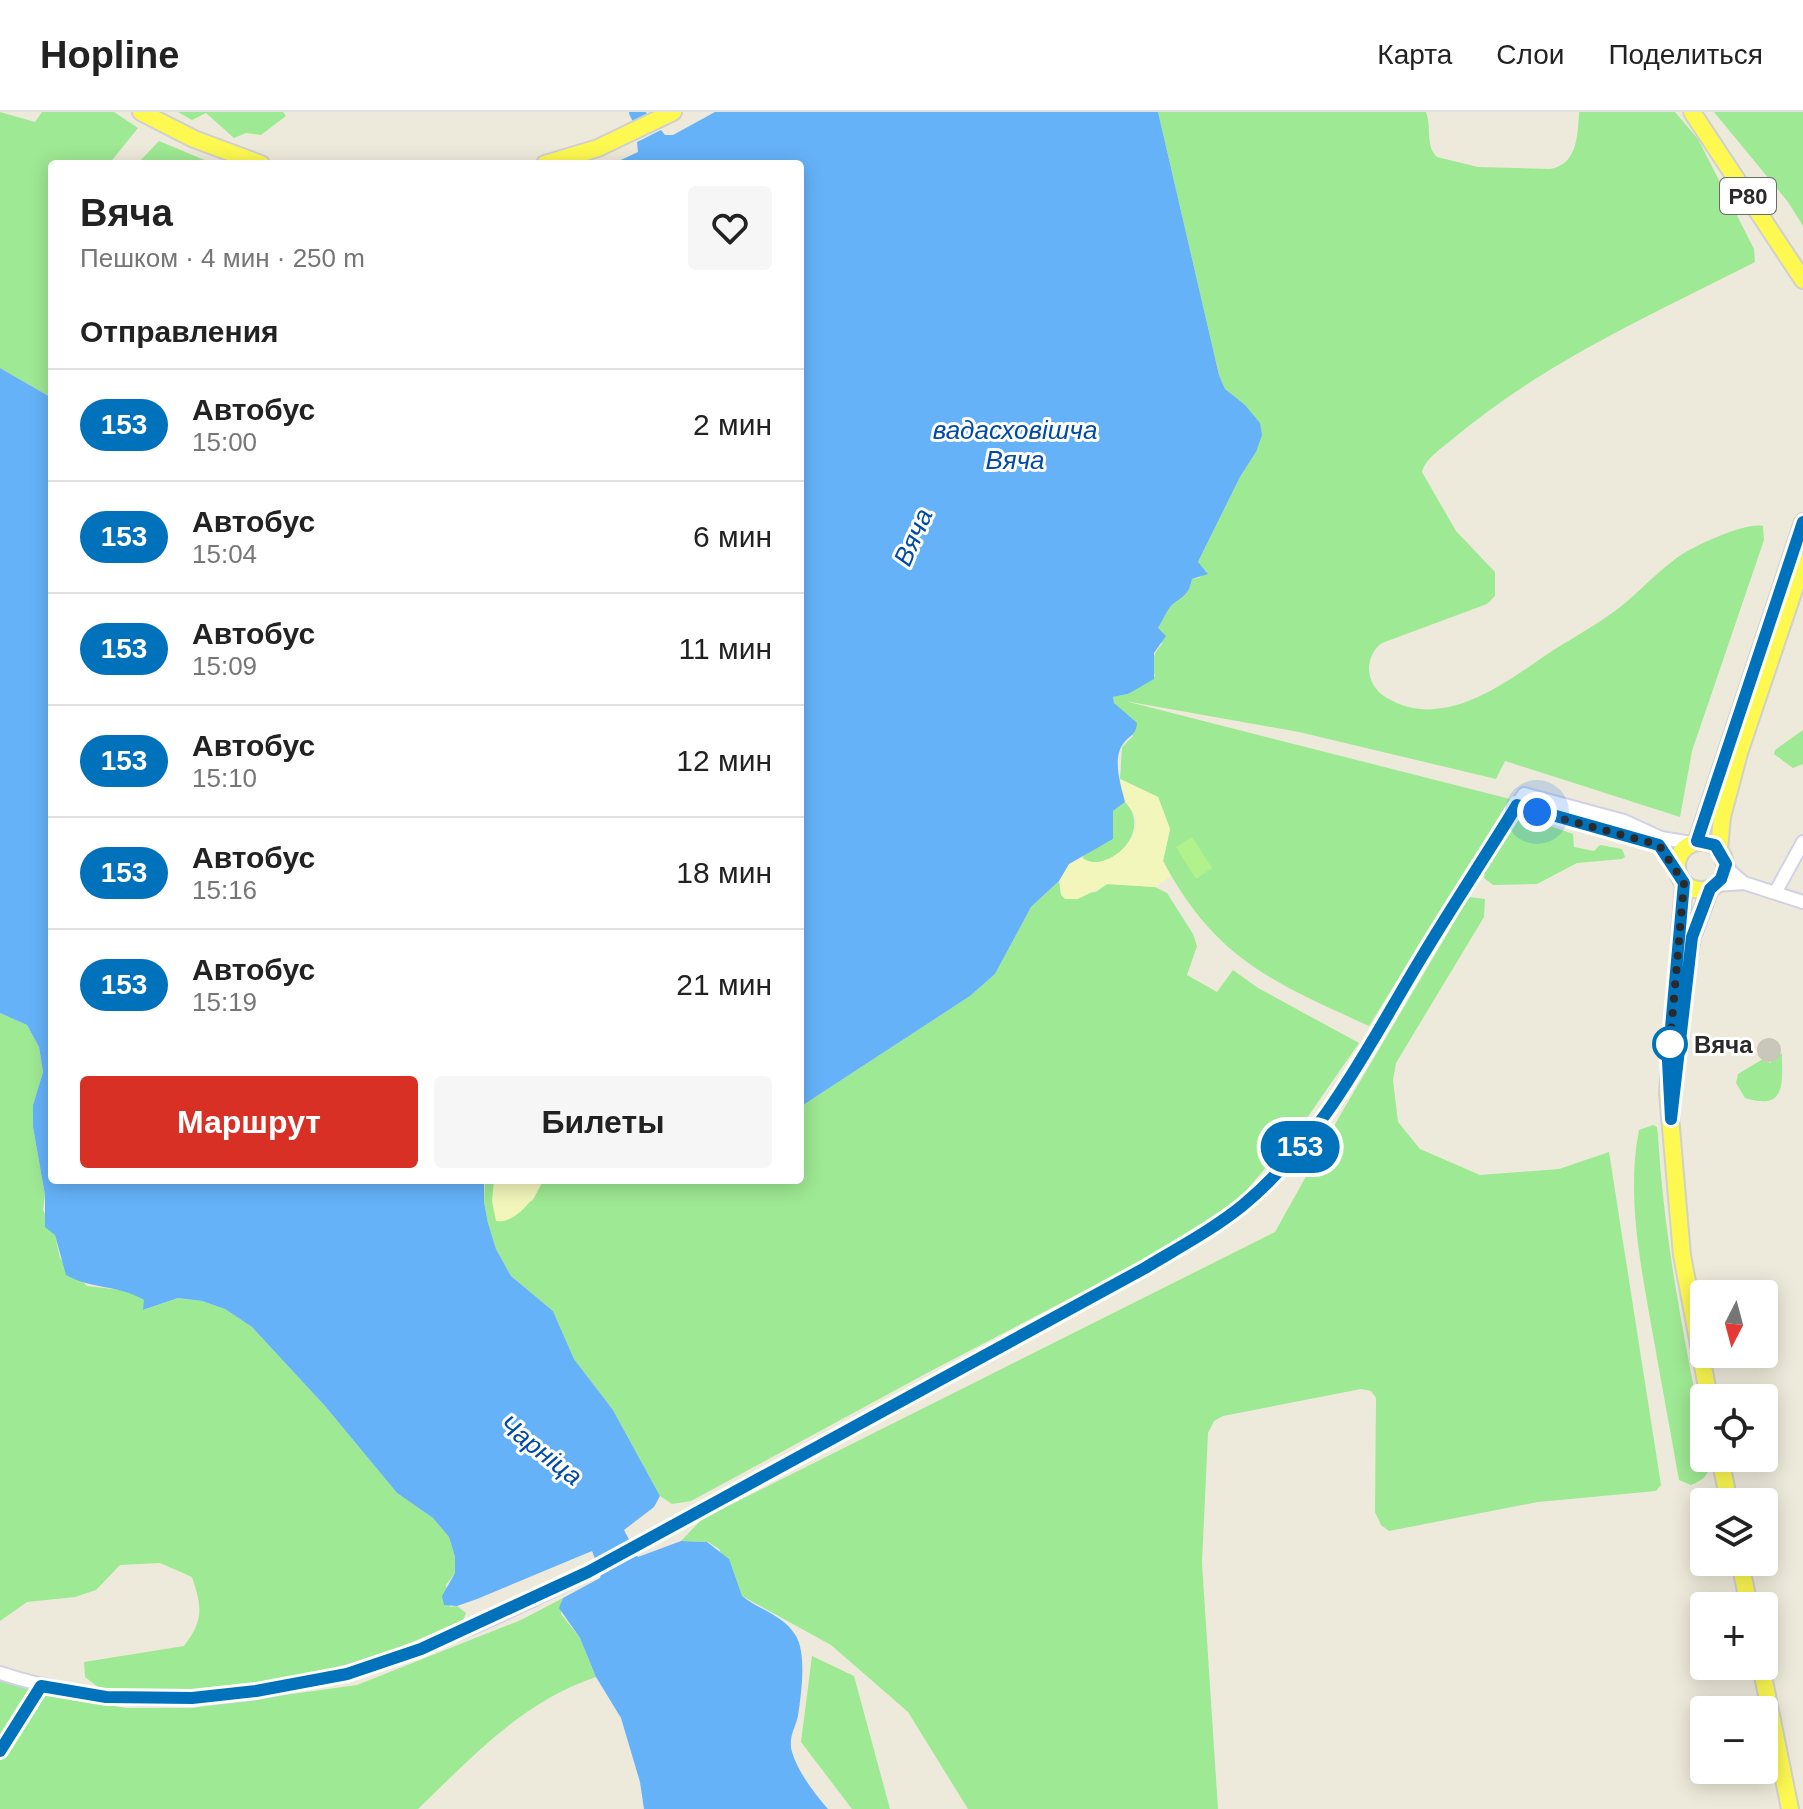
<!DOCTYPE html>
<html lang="ru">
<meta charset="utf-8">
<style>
body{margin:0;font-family:Arial,sans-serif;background:#f6f6f6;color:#222;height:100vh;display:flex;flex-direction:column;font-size:30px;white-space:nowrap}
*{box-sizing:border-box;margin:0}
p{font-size:26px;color:#767676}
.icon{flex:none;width:44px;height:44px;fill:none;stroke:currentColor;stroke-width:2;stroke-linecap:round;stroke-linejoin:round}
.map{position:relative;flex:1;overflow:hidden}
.side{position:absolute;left:48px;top:48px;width:756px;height:1024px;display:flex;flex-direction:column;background:#fff;border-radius:8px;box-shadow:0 4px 20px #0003}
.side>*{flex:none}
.badge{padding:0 16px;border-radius:26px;font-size:28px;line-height:52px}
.needle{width:52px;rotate:186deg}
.tools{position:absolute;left:1690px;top:1168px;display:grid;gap:16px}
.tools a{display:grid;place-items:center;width:88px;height:88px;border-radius:8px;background:#fff;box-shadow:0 4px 20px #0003;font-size:40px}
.you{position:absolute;width:40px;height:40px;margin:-20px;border:6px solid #fff;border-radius:50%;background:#1a73e8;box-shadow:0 0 0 12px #1a73e833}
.map>.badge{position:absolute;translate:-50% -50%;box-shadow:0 0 0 4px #fff}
h2{padding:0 32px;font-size:30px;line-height:72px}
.round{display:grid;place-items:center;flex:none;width:84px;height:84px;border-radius:8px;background:#f6f6f6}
.overview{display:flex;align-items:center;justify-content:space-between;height:136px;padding:0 32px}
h1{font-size:38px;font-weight:700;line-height:60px}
.primary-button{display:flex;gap:16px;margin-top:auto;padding:16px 32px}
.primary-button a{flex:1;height:92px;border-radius:8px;background:#d93025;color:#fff;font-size:32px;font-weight:700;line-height:92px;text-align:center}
.primary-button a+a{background:#f6f6f6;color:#222}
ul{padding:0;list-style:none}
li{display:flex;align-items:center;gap:24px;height:112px;padding:0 32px;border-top:2px solid #e0e0e0}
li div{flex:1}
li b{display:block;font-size:30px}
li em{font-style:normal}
li .badge{min-width:88px;font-weight:700;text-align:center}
header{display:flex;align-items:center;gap:48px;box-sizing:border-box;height:112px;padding:0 40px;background:#fff;border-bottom:2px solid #e0e0e0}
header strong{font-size:38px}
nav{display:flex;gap:44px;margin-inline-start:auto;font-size:28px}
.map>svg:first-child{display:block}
.green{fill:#9ee993}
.sand{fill:#f2f6bb}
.pitch{fill:#b2f28d}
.water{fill:#65b2f9}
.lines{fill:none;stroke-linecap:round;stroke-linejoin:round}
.river{stroke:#65b2f9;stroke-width:16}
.building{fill:#c9c6bb;stroke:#c9c6b5;stroke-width:2}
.minor-casing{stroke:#d1d0e5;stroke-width:16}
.major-casing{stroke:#d0d0d0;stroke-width:20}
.minor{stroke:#fff;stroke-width:12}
.major{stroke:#fdf951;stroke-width:16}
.line-casing{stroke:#fff;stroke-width:18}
.line{stroke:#0072bc;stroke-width:12}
.walk{stroke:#2a2a2a;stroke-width:8;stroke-dasharray:0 14.4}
.stop-dot{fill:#fff;stroke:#0072bc;stroke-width:4}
.labels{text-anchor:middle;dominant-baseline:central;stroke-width:6;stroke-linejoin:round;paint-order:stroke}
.shield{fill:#fff;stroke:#6a6a6a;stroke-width:2}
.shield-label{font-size:22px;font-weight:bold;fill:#2a2a2a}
.stop-label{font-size:24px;font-weight:bold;fill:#2a2a2a;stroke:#fff;text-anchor:start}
.water-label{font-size:26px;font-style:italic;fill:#014ba7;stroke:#fff}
</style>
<header>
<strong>Hopline</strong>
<nav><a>Карта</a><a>Слои</a><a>Поделиться</a></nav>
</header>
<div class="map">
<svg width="1803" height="1697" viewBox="0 0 1803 1697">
<rect width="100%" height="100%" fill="#eeeadb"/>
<path class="green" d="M0,0l35,10 7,-10h72l24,16 -29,36h-57v234l-52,-30z
M178,0h105l3,4 -25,19 -15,-2 -12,5 -28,-25 -14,7z
M1158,0h268c6,16 -1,34 11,45l41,10 72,2c27,-4 28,-34 29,-57h96l23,27 56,110 1,13c-104,53 -210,100 -300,175 -11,10 -29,20 -33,35l34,59 39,41v24l-8,8 -105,39c-19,14 -17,43 5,55 58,34 119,-16 165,-47 22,-14 46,-27 67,-43 19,-15 35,-33 55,-48 15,-12 70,-38 89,-34l1,14 -72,211 -12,66 -175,-56 -9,18 -197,-47 -174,-31 385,98 -141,227c-96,-44 -153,-66 -206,-165l7,-32 -12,-32 -38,-18 2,-32 11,-11 -19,-33 -1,-6 15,-3 27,-18c-5,-13 -2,-22 7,-32l-4,-16c5,-7 9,-19 15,-24 12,-9 16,-10 19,-25l7,-1 8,-7 -6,-2 -3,-7 42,-85 16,-25 -12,-48 -19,-15 -6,-14z
M1714,0h89v114l-15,-24z
M159,29l48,20 9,3h-79z
M1803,618v34l-10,4 -19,-14 1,-4z
M1125,690c29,29 -17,74 -43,56l6,-7 22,-10 3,-30z
M1520,707h10l43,15 1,13 20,4 6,-6 22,4 3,8 -3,2 -45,4 -40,21 -44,1 -9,-7c2,-20 18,-51 36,-59z
M1059,769l2,14 35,-3 11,-8 48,3 12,6 26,41 4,12 -10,29 30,17 16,-22 25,18 101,55 -57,82 -80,94 -295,154 -236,128 -19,3 -12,-8 -47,-86 -39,-51 -21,-48 -42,-35 -15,-27 -8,-26 -4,-21 1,-22h9l2,41 37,-21 10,-20h257v-73l170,-111 25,-22 36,-67z
M1469,785l16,2 -1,18 -88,146 -3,17 5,42 22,27 60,26 79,-6 50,-17 52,333 -5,6 -118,11 -149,29 -8,-6 -6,-13 1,-114 -5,-7 -10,-2 -138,27 -9,5 -6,12 -6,130 16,246h-250l-60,-97 -77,-67 -89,-49 -23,-47 -11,-7 -27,-1 21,-22 573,-287 67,-120z
M0,901l27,12 12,22 4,25 -10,33v22l12,68 -2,15 12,25 5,23 27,28 43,5 14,9v10l34,-12 24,3 23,8 27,18 73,79 72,87 36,25 16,19 6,20v16l-9,12 4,22 7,-1 9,7 -3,7 -69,30 -50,16 -65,14 -86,12 -91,-2 -17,-13 -1,-15 100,-16c20,-26 18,-39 8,-69l-32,-14 -40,2 -24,25 -21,7 -48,5 -27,19z
M1782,941c0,30 5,58 -37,45l-9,-15 2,-9 25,-15 7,4z
M1653,1013l4,2 1,8c6,104 26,203 46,305v18h4c3,16 -3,21 -17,27l-12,-5c-9,-50 -18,-100 -27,-150 -11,-64 -26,-135 -13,-200z
M563,1486l-2,16 19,24 16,39c-74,25 -123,79 -178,132h-418v-140l59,25 22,6 45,8h66l165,-23 164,-65z
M812,1544l42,20 36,133h-38l-51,-67z"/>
<path class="sand" d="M1120,667l38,18 12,32 -7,32 8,15 -16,11 -47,-3 -30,15h-13l-4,-4 -1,-19 9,-12 13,-6c20,15 56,-14 54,-38 0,-7 -6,-11 -9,-16 -5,-6 -6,-17 -7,-25z
M494,1068h49c-6,16 -28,45 -47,41l-4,-20z"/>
<path class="pitch" d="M1192,725l20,31 -16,11 -20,-32z"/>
<path class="water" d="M715,0h443l61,263 6,14 19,15 16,19 2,12 -6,17 -16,25 -42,85 10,12 -16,5c-3,15 -7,16 -19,25 -6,5 -10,17 -15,24l8,8 -12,17v26l-26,15 -15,3 1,6 23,20c-1,12 -7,12 -14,21 -11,15 -2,42 2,58l-12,9v28l-44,25 -10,17 -28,26 -36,67 -25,22 -170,111v-943h-188l26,-12 -1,-10 24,-12 4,5h8z
M0,256l52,30v782h432v22l4,21 8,26 15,27 42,35 21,48 39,51 47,86 -6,11 -30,23 14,27 43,-16 26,1 22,17 13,37c17,14 42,19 54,40 11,19 5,59 2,80 -3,13 -10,21 -6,36 6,20 22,41 36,57h-184l-4,-27 -19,-64 -25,-41 -16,-39 -21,-30 4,-10 37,-20 1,-4 -9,-23 -115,48 -20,7 -13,-1 -2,-9 13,-23v-16l-6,-20 -16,-19 -36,-25 -72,-87 -73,-79 -27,-18 -23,-8 -24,-3 -35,12 1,-10c-27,-16 -51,-10 -78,-25l-11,-40 -10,-8v-32l-12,-68v-22l10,-33 -4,-25 -12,-22 -27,-12z"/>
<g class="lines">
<path class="river" d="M637,0l3,6"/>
</g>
<path class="building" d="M1758 938a11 11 0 1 1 22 0a11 11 0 1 1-22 0Z"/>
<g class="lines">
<defs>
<path id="minor" d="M1517,693l133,37 9,3 18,27
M1724,744l6,15 14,12
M1716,773l28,-2 59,19
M1775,781l28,-51
M0,1561c282,92 549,-78 787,-210 119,-66 239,-130 358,-195 33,-20 68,-38 98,-63 81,-67 124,-158 177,-246 34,-55 70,-110 104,-165l100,27 37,17 30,5
M0,1639l41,-65"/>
<path id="major" d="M141,0l53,27 67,25
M1692,0l111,168
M545,52l53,-16 75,-36
M1697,729l106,-319
M1677 754a24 24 0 1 1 48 0a24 24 0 1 1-48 0Z
M1719,737l3,-32 17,-64 64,-190
M1684,771l-16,210 14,162 27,143
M1688,850l4,-25 18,-48
M1720,1346l9,44
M1740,1450l9,44
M1761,1554l29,143"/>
</defs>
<use href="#minor" class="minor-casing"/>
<use href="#major" class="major-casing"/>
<use href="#minor" class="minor"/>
<use href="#major" class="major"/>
</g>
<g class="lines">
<defs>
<path id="line" d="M0,1639l41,-65 65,11 86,1 64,-7 91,-17 74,-25 167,-77 557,-304c33,-20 67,-38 97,-62 81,-67 125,-158 178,-246 31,-52 65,-103 97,-155l142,40 25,38 -16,178 3,58 21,-182 18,-48 11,-10 5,-15 -11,-19 -18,-4 106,-319"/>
</defs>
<use href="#line" class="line-casing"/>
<use href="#line" class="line"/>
<path class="walk" d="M1537,700l122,33 25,38 -14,161"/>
</g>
<circle class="stop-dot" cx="1670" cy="932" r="16"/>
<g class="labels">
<rect class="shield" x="1720" y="66" width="56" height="36" rx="6"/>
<g class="shield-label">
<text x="1748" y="84">Р80</text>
</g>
<g class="stop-label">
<text x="1694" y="932">Вяча</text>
</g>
<g class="water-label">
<text x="1015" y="318">вадасховішча<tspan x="1015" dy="30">Вяча</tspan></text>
<text transform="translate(913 425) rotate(-66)">Вяча</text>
<text transform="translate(541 1338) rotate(38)">Чарніца</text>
</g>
</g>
</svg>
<div class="tools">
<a><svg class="needle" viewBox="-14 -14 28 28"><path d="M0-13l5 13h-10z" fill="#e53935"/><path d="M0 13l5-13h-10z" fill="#767676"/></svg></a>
<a><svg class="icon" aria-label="locate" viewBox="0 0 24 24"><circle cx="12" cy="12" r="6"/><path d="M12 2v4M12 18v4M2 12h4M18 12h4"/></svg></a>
<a><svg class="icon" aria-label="layers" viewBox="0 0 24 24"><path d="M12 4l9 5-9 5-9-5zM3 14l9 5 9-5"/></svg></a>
<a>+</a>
<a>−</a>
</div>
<div class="you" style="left:1537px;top:700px"></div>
<b class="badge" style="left:1300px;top:1035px;background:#0072bc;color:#fff">153</b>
<section class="side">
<div class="overview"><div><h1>Вяча</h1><p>Пешком · 4 мин · 250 m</p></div><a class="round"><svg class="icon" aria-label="heart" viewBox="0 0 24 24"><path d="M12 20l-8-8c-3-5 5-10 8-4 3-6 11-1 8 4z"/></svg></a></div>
<h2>Отправления</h2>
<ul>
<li><span class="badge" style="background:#0072bc;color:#fff">153</span><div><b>Автобус</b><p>15:00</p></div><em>2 мин</em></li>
<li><span class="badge" style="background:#0072bc;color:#fff">153</span><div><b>Автобус</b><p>15:04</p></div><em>6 мин</em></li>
<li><span class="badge" style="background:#0072bc;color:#fff">153</span><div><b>Автобус</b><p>15:09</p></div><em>11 мин</em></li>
<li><span class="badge" style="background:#0072bc;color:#fff">153</span><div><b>Автобус</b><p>15:10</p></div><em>12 мин</em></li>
<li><span class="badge" style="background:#0072bc;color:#fff">153</span><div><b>Автобус</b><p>15:16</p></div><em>18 мин</em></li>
<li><span class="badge" style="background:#0072bc;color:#fff">153</span><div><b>Автобус</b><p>15:19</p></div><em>21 мин</em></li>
</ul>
<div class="primary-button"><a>Маршрут</a><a>Билеты</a></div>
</section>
</div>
